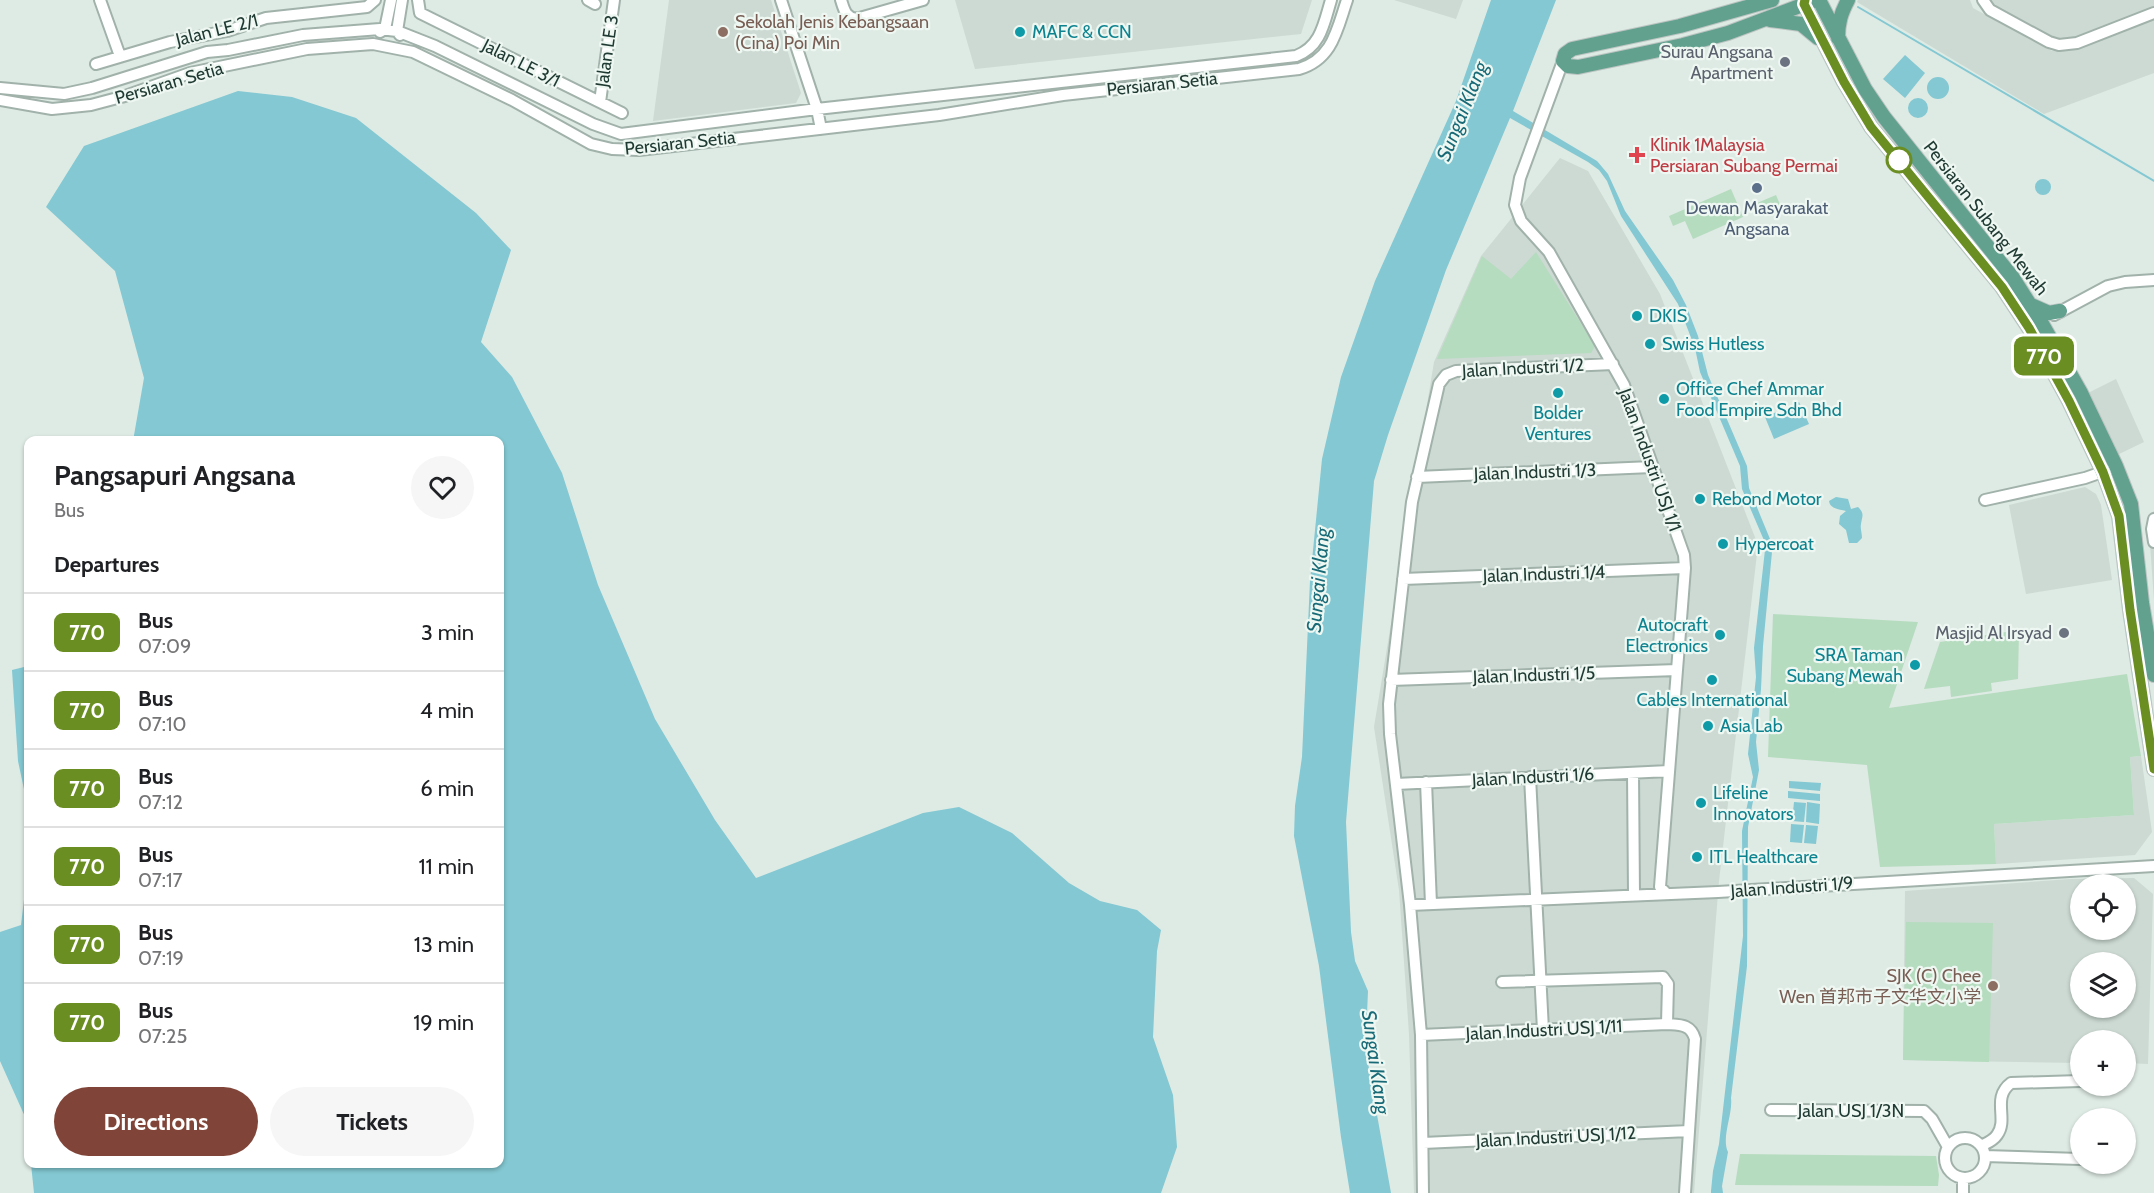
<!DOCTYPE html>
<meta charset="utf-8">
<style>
body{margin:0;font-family:Cabin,"Noto Sans SC",sans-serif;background:#f6f6f6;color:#202124;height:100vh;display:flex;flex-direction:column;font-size:22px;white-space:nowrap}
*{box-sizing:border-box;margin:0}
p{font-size:20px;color:#757577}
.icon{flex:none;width:33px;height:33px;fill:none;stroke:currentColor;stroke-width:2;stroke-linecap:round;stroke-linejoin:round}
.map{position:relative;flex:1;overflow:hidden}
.sheet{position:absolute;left:24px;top:436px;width:480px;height:732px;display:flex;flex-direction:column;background:#fff;border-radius:12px;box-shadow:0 2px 4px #0004}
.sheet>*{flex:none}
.badge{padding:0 12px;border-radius:9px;font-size:21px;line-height:39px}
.controls{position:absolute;left:2070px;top:874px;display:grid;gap:12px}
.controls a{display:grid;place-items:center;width:66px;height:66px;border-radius:50%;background:#fff;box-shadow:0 2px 4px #0004;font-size:30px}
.map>.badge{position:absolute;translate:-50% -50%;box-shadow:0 0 0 3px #fff}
h2{padding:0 30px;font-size:22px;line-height:54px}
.round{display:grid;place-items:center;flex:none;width:63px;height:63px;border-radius:32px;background:#f6f6f6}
.overview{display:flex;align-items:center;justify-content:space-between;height:102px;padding:0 30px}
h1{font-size:28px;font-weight:700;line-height:45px}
.primary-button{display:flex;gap:12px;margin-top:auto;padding:12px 30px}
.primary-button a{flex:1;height:69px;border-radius:36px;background:#804538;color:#fff;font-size:24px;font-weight:700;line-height:69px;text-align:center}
.primary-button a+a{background:#f6f6f6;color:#202124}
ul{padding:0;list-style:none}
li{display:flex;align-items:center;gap:18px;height:78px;padding:0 30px;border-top:2px solid #e0e0e0}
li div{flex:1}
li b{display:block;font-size:22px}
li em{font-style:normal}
li .badge{min-width:66px;font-weight:700;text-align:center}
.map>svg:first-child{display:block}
.built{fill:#ccdad3;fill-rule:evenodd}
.green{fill:#b5dcbe}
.water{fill:#83c8d2}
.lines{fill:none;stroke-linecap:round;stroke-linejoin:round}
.stream{stroke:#83c8d2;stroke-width:2}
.minor-casing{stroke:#a1b2ab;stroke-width:14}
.major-casing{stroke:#bcc4c2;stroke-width:16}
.minor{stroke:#fff;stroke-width:10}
.major{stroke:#61a18e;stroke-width:14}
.line-casing{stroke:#fff;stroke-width:14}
.line{stroke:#6b8e23;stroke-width:9}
.education-dot{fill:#8d6e63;stroke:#eef7f2;stroke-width:2}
.culture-dot{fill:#0f9aa8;stroke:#eef7f2;stroke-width:2}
.worship-dot{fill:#6b7280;stroke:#eef7f2;stroke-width:2}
.health-dot{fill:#e0444e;stroke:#eef7f2;stroke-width:2}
.stop-dot{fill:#fff;stroke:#6b8e23;stroke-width:3}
.service-dot{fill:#5c6f8a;stroke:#eef7f2;stroke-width:2}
.labels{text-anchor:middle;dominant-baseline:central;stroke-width:4.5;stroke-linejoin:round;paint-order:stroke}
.education-label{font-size:18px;fill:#785e54;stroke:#eef7f2;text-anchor:start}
.street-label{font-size:18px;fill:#1f3a32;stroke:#eef7f2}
.culture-label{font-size:18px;fill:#0d838f;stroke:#eef7f2;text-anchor:start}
.worship-label{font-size:18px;fill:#5b616d;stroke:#eef7f2;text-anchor:end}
.health-label{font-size:18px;fill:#be3a42;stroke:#eef7f2;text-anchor:start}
.service-label{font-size:18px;fill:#4e5e75;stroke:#eef7f2}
.water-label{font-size:20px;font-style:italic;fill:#186a77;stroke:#eef7f2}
</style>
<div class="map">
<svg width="2154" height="1193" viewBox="0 0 2154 1193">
<rect width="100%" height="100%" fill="#deeae4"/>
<path class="built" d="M669,0h102l30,93 -5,10 -143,18z
M955,0h357l-11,34 -326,35z
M1394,0h69l-7,19z
M1858,0h112l3,8 79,43 32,-7 70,-27v56l-110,41 -187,-112z
M1986,0h168v9l-80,30 -10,2 -10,-1 -62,-32z
M1560,158l28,13 72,123 98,251 -39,336 -25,312h-280l-5,-159 -10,-144 -25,-163 60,-365 47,-106z
M2116,379l28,63 -27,13 -29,-62z
M2085,487l11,7 5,11 11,75 -86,14 -17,-89z
M2154,511v89l-6,-84z
M2141,756l11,76 -17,23 -139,9 -2,-40 140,-9 -4,-58z
M2134,878l19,16 -5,170 -22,-1v-22h-46v22l-177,-3 2,-169 166,-12zM2080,885h46v45h-46zM2080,963h46v45h-46z"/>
<path class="green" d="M1731,189l12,28 -50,22 -8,-18 -12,5 -4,-10z
M1776,195l5,12 -18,9 -6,-13z
M1536,252l59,94 -4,7 -154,6 45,-103 29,23z
M1773,614l145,8 -29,86 238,-34 14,82 -11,1 4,58 -140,9 2,40 -116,3 -13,-102 -99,-8z
M2019,630l-1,49 -27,4 1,8 -41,6 -1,-11 -26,3 16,-47z
M1906,922l87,1 -4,139 -86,-2z
M1740,1154l196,2 3,19 -1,11 -203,-1z"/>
<path class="water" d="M1491,0h65l-43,111 84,50 11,13 17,37 48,69 13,25 12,31 10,39 39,91 2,22 21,51 2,13 -9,94 -2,43 -5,53 3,28 -11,57 -1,139 -16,132c2,17 -10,39 -3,54l-6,34 1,7h-12v-2l2,-20 6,-27 24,-208 -1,-105 11,-54 -5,-23 8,-77 -2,-29 11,-98 -2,-12 -21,-49 -2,-23 -40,-94 -5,-24 -17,-44 -57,-88 -14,-35 -8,-11 -11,-8 -78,-44 -64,152 -58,165 -14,46 -28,341 5,110 4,29 13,30 -2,46 3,33 22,123h-41l-9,-56 -22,-171 -25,-130 1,-30 7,-49 8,-176 12,-122 19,-82 34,-96 81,-180z
M1905,55l20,18 -20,25 -22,-19z
M1927 88a11 11 0 1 1 22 0a11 11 0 1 1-22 0Z
M238,91l54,6 64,21 120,95 35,37 -30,92 31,35 50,96 36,112 57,134 60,101 41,58 167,-65 36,-6 53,26 57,50 31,18 37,9 24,20 -4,21 -4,86 20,58 4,52 -16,46h-1127l-3,-29h469v-723h-367l11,-63 -29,-107 -69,-64 38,-61z
M1908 108a10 10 0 1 1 20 0a10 10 0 1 1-20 0Z
M2035 187a8 8 0 1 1 16 0a8 8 0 1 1-16 0Z
M1799,402l10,22 -35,15 -9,-22z
M1836,497l12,2 3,10 7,-2c7,7 4,9 3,17 -1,4 1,9 1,14l-5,5h-8l-3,-13 -7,-6 1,-8 6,-5c-7,-2 -16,-2 -17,-10z
M28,666v142l-10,-47 -6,-91z
M1789,781l32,2 -1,8 -31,-3z
M1788,791l32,3v7l-32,-3z
M1794,802l12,1 -2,19 -12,-1z
M1807,802l13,2 -1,20 -13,-2z
M1791,824l13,1 -2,18 -12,-1z
M1806,825l12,1 -2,18 -12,-1z
M28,866v276l-2,-23 -26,-58v-129l21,-7z"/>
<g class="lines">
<path class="stream" d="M1858,7l296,174"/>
<defs>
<path id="minor" d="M100,0l20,56
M418,0l2,13 202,100
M588,0l7,4
M781,0l36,109 4,20
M841,0c3,9 4,17 15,19l67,-19
M1983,0l7,10 59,32 10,3 18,-2 77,-30
M380,32l5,-3 6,-29
M400,35l-3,-4 5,-31
M1563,61l-43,117 -5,27 6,16 28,31 75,133 60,170 1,13 -25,319 6,6
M96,64l74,-22 57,-11 39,-13 101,-11 8,-7
M0,88l64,6 28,-6 115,-36 21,-2 75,-15 77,-6 17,2 38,15 158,78 28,10 196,-25 479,-53c25,-9 28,-33 35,-56
M0,100l52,9 39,-4 34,-9 65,-23 117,-24 66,-5 40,8 99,48 79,44 21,5 27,1 300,-35 124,-20 236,-26c34,-10 38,-40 48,-69
M600,102l14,-102
M2054,315l54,-29 17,-4 29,-2
M1417,477l235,-10
M1985,500l100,-22 23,-8
M2154,519l-2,10 2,13
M1403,579l282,-11
M1391,680l286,-10
M1633,773l1,122
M1530,777l13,253
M1426,782l5,122
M1396,784l273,-13
M1410,905l308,-13 436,-26
M1502,982l161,-5 5,7 -1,40
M1421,1035l246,-11c13,1 24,0 28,15l-10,154
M1771,1110l153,1 8,8 16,28
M1945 1158a20 20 0 1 1 40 0a20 20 0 1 1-40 0Z
M1423,1143l266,-12
M1981,1146c6,-3 12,-5 16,-11 12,-16 -6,-37 14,-52l69,-2
M1985,1156l95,3
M1423,1193l-2,-158 -11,-130 -20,-171 -1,-30 23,-202 27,-118 7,-9 10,-4 157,-7
M1963,1193v-14"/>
<path id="major" d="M1772,0l-92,26 -108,23 -7,5 -2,7 5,5 10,1 105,-22 45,-12 85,-32
M1805,0l-1,4 40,78 27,45 131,160 27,41 40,73 34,71 16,44 11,94 24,159
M1819,0l46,89 19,28 129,161 28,44 40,71 35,73 15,38 11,99 12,72
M1770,20l31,4 17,14
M1838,38c0,-15 3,-25 10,-38
M2031,305l18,8 11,-2"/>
</defs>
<use href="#minor" class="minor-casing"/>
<use href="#major" class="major-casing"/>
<use href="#minor" class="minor"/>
<use href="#major" class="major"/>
</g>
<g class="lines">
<defs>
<path id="line" d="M1805,0l-1,4 40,78 27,45 131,160 27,41 40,73 34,71 16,44 11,94 24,159"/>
</defs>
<use href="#line" class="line-casing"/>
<use href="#line" class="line"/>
</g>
<g class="education-dot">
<circle cx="723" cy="32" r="6"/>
<circle cx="1993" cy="986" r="6"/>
</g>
<g class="culture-dot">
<circle cx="1020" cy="32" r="6"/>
<circle cx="1637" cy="316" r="6"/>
<circle cx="1650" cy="344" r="6"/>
<circle cx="1558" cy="393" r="6"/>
<circle cx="1664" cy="399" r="6"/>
<circle cx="1700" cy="499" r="6"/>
<circle cx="1723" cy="544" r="6"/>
<circle cx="1720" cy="635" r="6"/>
<circle cx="1915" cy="665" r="6"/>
<circle cx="1712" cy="680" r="6"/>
<circle cx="1708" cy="726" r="6"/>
<circle cx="1701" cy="803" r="6"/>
<circle cx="1697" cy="857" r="6"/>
</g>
<g class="worship-dot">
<circle cx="1785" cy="62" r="6"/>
<circle cx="2064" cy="633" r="6"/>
</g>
<path class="health-dot" d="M1634 146h6v6h6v6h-6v6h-6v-6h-6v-6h6z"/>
<circle class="stop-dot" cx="1899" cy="160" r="12"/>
<circle class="service-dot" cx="1757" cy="188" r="6"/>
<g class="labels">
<g class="education-label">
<text x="735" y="22">Sekolah Jenis Kebangsaan<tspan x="735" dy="21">(Cina) Poi Min</tspan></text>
<text x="1981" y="976" text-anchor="end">SJK (C) Chee<tspan x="1981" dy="21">Wen 首邦市子文华文小学</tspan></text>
</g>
<g class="street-label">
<text transform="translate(217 30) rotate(-14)">Jalan LE 2/1</text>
<text transform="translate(607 51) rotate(-82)">Jalan LE 3</text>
<text transform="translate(521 63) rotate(27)">Jalan LE 3/1</text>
<text transform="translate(169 83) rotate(-16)">Persiaran Setia</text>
<text transform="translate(1162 84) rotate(-6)">Persiaran Setia</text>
<text transform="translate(680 143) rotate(-6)">Persiaran Setia</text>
<text transform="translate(1986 218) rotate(52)">Persiaran Subang Mewah</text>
<text transform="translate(1523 368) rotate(-3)">Jalan Industri 1/2</text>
<text transform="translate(1650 460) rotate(70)">Jalan Industri USJ 1/1</text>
<text transform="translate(1535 472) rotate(-2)">Jalan Industri 1/3</text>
<text transform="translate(1544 574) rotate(-2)">Jalan Industri 1/4</text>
<text transform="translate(1534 675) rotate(-2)">Jalan Industri 1/5</text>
<text transform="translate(1533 777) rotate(-3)">Jalan Industri 1/6</text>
<text transform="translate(1792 887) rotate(-4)">Jalan Industri 1/9</text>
<text transform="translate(1544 1030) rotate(-3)">Jalan Industri USJ 1/11</text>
<text x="1851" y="1111">Jalan USJ 1/3N</text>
<text transform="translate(1556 1137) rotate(-3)">Jalan Industri USJ 1/12</text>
</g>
<g class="culture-label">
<text x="1032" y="32">MAFC &amp; CCN</text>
<text x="1649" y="316">DKIS</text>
<text x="1662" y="344">Swiss Hutless</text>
<text x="1676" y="389">Office Chef Ammar<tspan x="1676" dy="21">Food Empire Sdn Bhd</tspan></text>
<text x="1558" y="413" text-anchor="middle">Bolder<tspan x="1558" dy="21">Ventures</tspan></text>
<text x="1712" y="499">Rebond Motor</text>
<text x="1735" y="544">Hypercoat</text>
<text x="1708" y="625" text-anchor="end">Autocraft<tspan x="1708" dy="21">Electronics</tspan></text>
<text x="1903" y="655" text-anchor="end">SRA Taman<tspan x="1903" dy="21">Subang Mewah</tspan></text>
<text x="1712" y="700" text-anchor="middle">Cables International</text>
<text x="1720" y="726">Asia Lab</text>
<text x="1713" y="793">Lifeline<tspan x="1713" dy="21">Innovators</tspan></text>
<text x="1709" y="857">ITL Healthcare</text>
</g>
<g class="worship-label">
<text x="1773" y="52">Surau Angsana<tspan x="1773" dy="21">Apartment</tspan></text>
<text x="2052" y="633">Masjid Al Irsyad</text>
</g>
<g class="health-label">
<text x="1650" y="145">Klinik 1Malaysia<tspan x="1650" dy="21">Persiaran Subang Permai</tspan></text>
</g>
<g class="service-label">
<text x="1757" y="208">Dewan Masyarakat<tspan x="1757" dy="21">Angsana</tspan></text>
</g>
<g class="water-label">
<text transform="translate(1462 111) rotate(-68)">Sungai Klang</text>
<text transform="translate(1318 580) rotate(-85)">Sungai Klang</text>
<text transform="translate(1376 1062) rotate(82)">Sungai Klang</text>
</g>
</g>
</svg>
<div class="controls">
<a><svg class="icon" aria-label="locate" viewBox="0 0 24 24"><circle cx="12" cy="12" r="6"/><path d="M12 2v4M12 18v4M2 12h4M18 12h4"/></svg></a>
<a><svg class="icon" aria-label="layers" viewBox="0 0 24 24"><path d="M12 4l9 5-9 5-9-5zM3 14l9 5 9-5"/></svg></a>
<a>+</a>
<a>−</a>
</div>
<b class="badge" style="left:2044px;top:356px;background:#6b8e23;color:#fff">770</b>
<section class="sheet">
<div class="overview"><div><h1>Pangsapuri Angsana</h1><p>Bus</p></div><a class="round"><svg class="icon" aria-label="heart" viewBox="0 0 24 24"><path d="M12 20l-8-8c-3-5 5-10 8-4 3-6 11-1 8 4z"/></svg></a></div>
<h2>Departures</h2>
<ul>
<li><span class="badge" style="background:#6b8e23;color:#fff">770</span><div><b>Bus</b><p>07:09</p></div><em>3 min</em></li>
<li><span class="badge" style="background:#6b8e23;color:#fff">770</span><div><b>Bus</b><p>07:10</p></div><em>4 min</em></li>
<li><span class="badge" style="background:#6b8e23;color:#fff">770</span><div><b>Bus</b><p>07:12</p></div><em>6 min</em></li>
<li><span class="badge" style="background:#6b8e23;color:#fff">770</span><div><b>Bus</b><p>07:17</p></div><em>11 min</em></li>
<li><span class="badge" style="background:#6b8e23;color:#fff">770</span><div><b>Bus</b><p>07:19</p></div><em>13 min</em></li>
<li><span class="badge" style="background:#6b8e23;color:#fff">770</span><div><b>Bus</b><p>07:25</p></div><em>19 min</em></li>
</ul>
<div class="primary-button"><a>Directions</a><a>Tickets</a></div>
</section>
</div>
